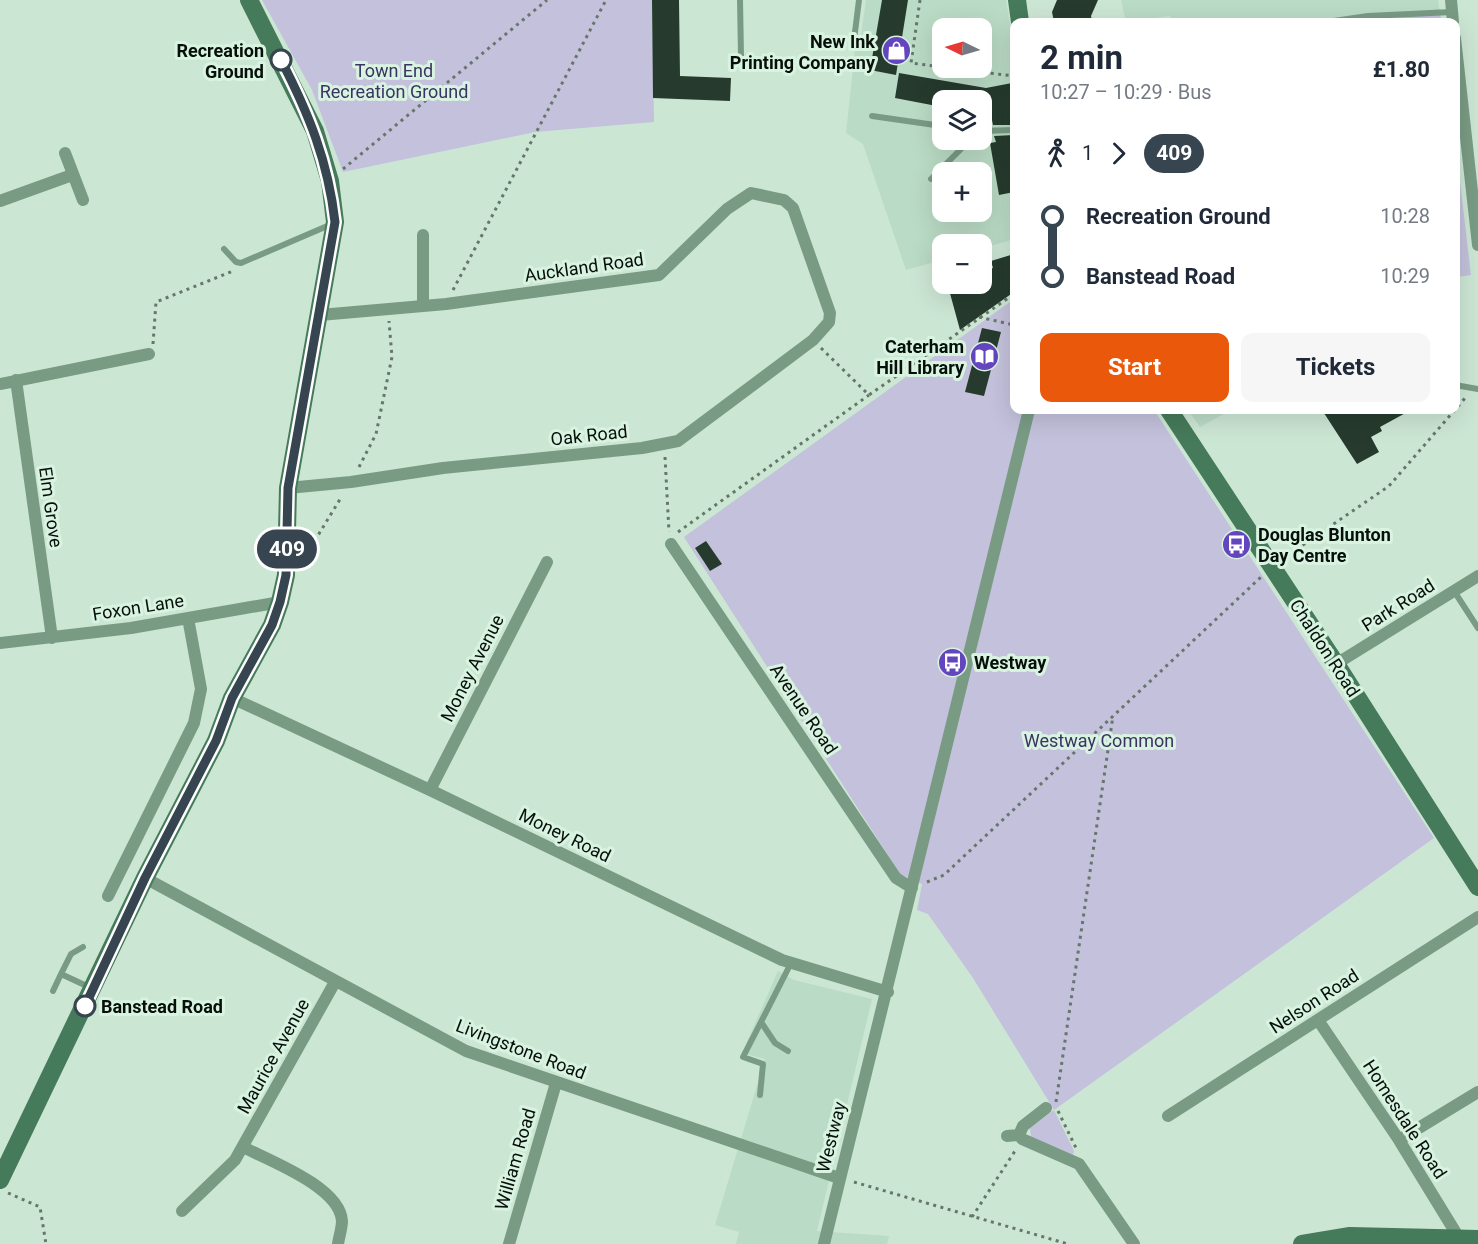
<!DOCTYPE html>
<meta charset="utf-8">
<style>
body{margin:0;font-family:Roboto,sans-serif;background:#f6f6f7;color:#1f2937;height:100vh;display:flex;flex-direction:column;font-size:22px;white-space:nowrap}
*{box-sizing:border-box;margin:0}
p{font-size:20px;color:#747a83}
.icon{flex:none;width:33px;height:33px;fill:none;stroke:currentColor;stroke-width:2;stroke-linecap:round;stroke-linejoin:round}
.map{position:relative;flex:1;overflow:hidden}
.sheet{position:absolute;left:1010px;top:18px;width:450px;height:396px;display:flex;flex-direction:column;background:#fff;border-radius:12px;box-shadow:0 6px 24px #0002}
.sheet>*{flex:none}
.badge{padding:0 12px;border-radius:20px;font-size:21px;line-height:39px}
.needle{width:39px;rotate:275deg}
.buttons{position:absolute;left:932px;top:18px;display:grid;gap:12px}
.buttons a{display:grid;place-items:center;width:60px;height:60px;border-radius:12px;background:#fff;box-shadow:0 6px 24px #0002;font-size:30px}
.map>.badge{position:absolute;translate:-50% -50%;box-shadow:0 0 0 3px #fff}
.legs{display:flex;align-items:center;gap:9px;height:66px;padding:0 30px;font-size:20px}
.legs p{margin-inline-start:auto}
.head{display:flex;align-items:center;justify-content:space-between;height:102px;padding:0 30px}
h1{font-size:33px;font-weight:700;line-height:45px}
.button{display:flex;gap:12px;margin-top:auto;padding:12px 30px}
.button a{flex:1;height:69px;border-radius:12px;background:#ea580c;color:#fff;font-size:24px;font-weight:700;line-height:69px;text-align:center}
.button a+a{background:#f6f6f7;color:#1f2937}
ul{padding:0 30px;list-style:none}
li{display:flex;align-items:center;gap:21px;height:60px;font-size:22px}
li i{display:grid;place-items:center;width:9px;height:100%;margin:0 8px;background:currentColor}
li i::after{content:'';width:15px;height:15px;margin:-8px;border:4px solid;border-radius:50%;background:#fff}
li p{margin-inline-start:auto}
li:first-child i{background:linear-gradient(#0000 50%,currentColor 0)}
li:last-child i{background:linear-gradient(currentColor 50%,#0000 0)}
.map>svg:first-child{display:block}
.built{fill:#badbc5;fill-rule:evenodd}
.green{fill:#c3c1db}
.building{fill:#263b2e}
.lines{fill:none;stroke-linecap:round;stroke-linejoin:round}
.path{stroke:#66766b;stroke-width:3;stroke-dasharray:3 4.5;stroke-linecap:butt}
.lane{stroke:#799b84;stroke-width:6}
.street{stroke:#799b84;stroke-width:12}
.secondary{stroke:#457a5a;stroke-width:18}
.line-1-casing{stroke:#fff;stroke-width:14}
.line-1{stroke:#36454f;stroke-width:9}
.stop-1-dot{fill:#fff;stroke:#36454f;stroke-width:3}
.labels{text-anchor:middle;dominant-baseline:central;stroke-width:6;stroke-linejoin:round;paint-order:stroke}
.poi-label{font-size:18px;font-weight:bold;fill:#070f0a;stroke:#d9f3e1;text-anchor:end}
.stop-label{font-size:18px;font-weight:bold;fill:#070f0a;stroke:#d9f3e1;text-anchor:end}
.park-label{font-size:18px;fill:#3b3364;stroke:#d9f3e1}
.street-label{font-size:18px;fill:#070f0a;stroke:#d9f3e1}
</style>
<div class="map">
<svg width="1478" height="1244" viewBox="0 0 1478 1244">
<rect width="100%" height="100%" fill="#cce6d4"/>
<path class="built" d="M866,0h140l8,48v191l-33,10v-5h-39v16l-36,10 -43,-126 -17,-11 9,-83h4zM942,28h39v40h-39zM942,100h39v40h-39zM942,172h39v40h-39z
M1121,0h317l3,22h-269l-2,-6 -44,6z
M1188,410h43l-31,17z
M778,971l16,9 78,19 -55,232 72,5 -2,8h-151l3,-12 -24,-7 50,-166 -23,-6z"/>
<path class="green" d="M262,0h390l2,122 -119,10 -192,40 -31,-82z
M1440,9l1,13h-94z
M1455,139l16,136 -13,2 -3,-3z
M1014,299v111h140l280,428 -380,272 20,41 -1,4 -42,-17 -1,-10 24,-18 -81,-132 -45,-64 -11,-4 5,-26 -22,-10 -216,-337z"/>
<path class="building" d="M652,0h27l1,76 51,2 -1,23 -77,-3z
M882,0h26l-12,75 -26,-5z
M1057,0h41l-7,16 1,6h-38l-2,-10z
M899,73l87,15 26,-5 2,42h-21l-3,-15 -9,2v-12h-39v7l-47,-9z
M1014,135v57l-15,3 -9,-52 6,-1 -2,-6z
M1014,254v38l-54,38 -12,-44 33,-2v-13l12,-3 -2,-7z
M982,328l19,4 -17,64 -19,-4z
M1322,410h89l-31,17 2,4 -11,6 8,15 -22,12z
M706,541l16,23 -12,7 -15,-23z"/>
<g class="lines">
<path class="path" d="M920,0l-9,63 31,4
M946,68l68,8
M343,169l204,-169
M453,290l153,-290
M979,317l35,8
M153,344l3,-42 77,-31
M821,348l48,47 145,-101
M665,457l4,75
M359,467l17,-33 16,-77 -3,-36
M678,532l191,-137
M1284,558l105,-72 77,-89
M303,560l39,-64
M927,882l17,-7 317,-298
M1056,1102l57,-386
M1058,1111l18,37
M854,1182l214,62
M8,1193l32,14 6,37
M972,1217l43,-66"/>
<path class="lane" d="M740,0l1,56
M1327,22l41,-6 84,-4
M854,40l5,-40
M872,116l70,10
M981,131l33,-1
M931,179l39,-39
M224,249l12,13 5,1 91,-39
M1455,385l23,4
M1454,591l24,37
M61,974l10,-20 12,-7
M53,991l8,-17 28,13
M788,1051l-13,-8 -14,-21 30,-59
M760,1095l3,-31 -20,-7 18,-35"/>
<path class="street" d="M1451,0l2,22
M1455,38l23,207
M65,153l18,47
M0,201l72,-26
M423,235v71
M16,380l36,258
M0,384l149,-30
M288,488l63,-6 92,-14 199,-20 36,-7 135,-101 16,-18 1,-9 -37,-105 -9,-8 -33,-7 -24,16 -68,66 -213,29 -126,11
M671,544l225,334 16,10
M0,643l131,-15 149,-26
M1336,664l142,-88
M232,698l198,92 352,170 106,32
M430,790l117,-228
M145,878l321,173 373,127
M108,896l86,-173 7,-34 -13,-71
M1318,1020l81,120 60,98
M1046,1108l-23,18 -4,9 3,4 57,25 55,80
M1168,1116l310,-199
M1007,1136l12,-1
M1399,1140l79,-48
M243,1147c27,14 97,40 99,74 0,7 -3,16 -4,23
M182,1211l53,-51 100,-178
M509,1244l47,-161
M824,1244l205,-834"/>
<path class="secondary" d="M1017,0l3,22
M1169,410l167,254 142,223
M0,1180l145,-302 71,-137 16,-43 40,-73 8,-23 6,-27 2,-87 47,-266 -5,-41 -15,-50 -66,-131
M1302,1244l48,-8 128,3"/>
</g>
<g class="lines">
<defs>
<path id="line-1" d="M85,1006l60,-128 71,-137 16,-43 40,-73 8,-23 6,-27 2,-87 47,-266c-7,-61 -26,-108 -54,-162"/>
</defs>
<use href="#line-1" class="line-1-casing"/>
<use href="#line-1" class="line-1"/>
</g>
<defs>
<symbol id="shop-disc" viewBox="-11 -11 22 22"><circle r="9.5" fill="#6345be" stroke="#d9f3e1"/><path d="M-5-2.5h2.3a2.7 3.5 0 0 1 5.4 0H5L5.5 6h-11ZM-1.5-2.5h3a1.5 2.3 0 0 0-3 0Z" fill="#fff"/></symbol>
<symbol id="library-disc" viewBox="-11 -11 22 22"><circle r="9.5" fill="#6345be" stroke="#d9f3e1"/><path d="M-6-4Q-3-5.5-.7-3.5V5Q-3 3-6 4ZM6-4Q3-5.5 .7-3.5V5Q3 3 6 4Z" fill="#fff"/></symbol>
<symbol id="bus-disc" viewBox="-11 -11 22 22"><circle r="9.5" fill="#6345be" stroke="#d9f3e1"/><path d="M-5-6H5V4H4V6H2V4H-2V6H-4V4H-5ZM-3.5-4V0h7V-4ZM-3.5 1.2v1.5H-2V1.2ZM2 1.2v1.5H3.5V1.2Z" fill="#fff"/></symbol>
</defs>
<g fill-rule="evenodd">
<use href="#shop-disc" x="880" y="34" width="33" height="33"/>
<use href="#library-disc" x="968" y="340" width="33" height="33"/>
<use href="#bus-disc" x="1220" y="528" width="33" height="33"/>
<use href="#bus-disc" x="936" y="646" width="33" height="33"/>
</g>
<g class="stop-1-dot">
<circle cx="281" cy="60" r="10"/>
<circle cx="85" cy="1006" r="10"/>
</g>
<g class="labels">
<g class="poi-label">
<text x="875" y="41">New Ink<tspan x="875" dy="21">Printing Company</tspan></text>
<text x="964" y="346">Caterham<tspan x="964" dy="21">Hill Library</tspan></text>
<text x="1258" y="534" text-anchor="start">Douglas Blunton<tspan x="1258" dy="21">Day Centre</tspan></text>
<text x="974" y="662" text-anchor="start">Westway</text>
</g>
<g class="stop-label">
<text x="264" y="50">Recreation<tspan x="264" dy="21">Ground</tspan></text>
<text x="101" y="1006" text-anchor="start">Banstead Road</text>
</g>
<g class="park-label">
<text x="394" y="70">Town End<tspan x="394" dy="21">Recreation Ground</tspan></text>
<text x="1099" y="740">Westway Common</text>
</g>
<g class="street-label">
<text transform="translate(584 267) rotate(-8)">Auckland Road</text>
<text transform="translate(589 435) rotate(-6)">Oak Road</text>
<text transform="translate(51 507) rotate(82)">Elm Grove</text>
<text transform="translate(1398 605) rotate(-32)">Park Road</text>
<text transform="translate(138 607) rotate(-9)">Foxon Lane</text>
<text transform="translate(1325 648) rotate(57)">Chaldon Road</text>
<text transform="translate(472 668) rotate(-63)">Money Avenue</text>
<text transform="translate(804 709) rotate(56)">Avenue Road</text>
<text transform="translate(565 835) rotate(26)">Money Road</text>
<text transform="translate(1314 1001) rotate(-33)">Nelson Road</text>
<text transform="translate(521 1049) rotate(21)">Livingstone Road</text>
<text transform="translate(273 1056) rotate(-61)">Maurice Avenue</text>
<text transform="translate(1405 1119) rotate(57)">Homesdale Road</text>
<text transform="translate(831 1137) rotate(-76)">Westway</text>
<text transform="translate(515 1159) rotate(-74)">William Road</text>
</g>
</g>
</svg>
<div class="buttons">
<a><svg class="needle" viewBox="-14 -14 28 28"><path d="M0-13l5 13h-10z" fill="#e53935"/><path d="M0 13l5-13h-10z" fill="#747a83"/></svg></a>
<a><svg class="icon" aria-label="layers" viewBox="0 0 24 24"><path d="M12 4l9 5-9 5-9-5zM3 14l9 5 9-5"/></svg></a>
<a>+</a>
<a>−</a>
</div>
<b class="badge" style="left:287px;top:549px;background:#36454f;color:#fff">409</b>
<section class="sheet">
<div class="head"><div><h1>2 min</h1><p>10:27 – 10:29 · Bus</p></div><b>£1.80</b></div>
<div class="legs"><svg class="icon" aria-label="walk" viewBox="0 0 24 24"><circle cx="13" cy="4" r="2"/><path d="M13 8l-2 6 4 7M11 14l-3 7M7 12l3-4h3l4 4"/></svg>1<svg class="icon" aria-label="forward" viewBox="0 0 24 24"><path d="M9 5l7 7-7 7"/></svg><b class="badge" style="background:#36454f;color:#fff">409</b></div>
<ul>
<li><i style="color:#36454f"></i><b>Recreation Ground</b><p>10:28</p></li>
<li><i style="color:#36454f"></i><b>Banstead Road</b><p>10:29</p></li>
</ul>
<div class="button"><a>Start</a><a>Tickets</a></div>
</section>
</div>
